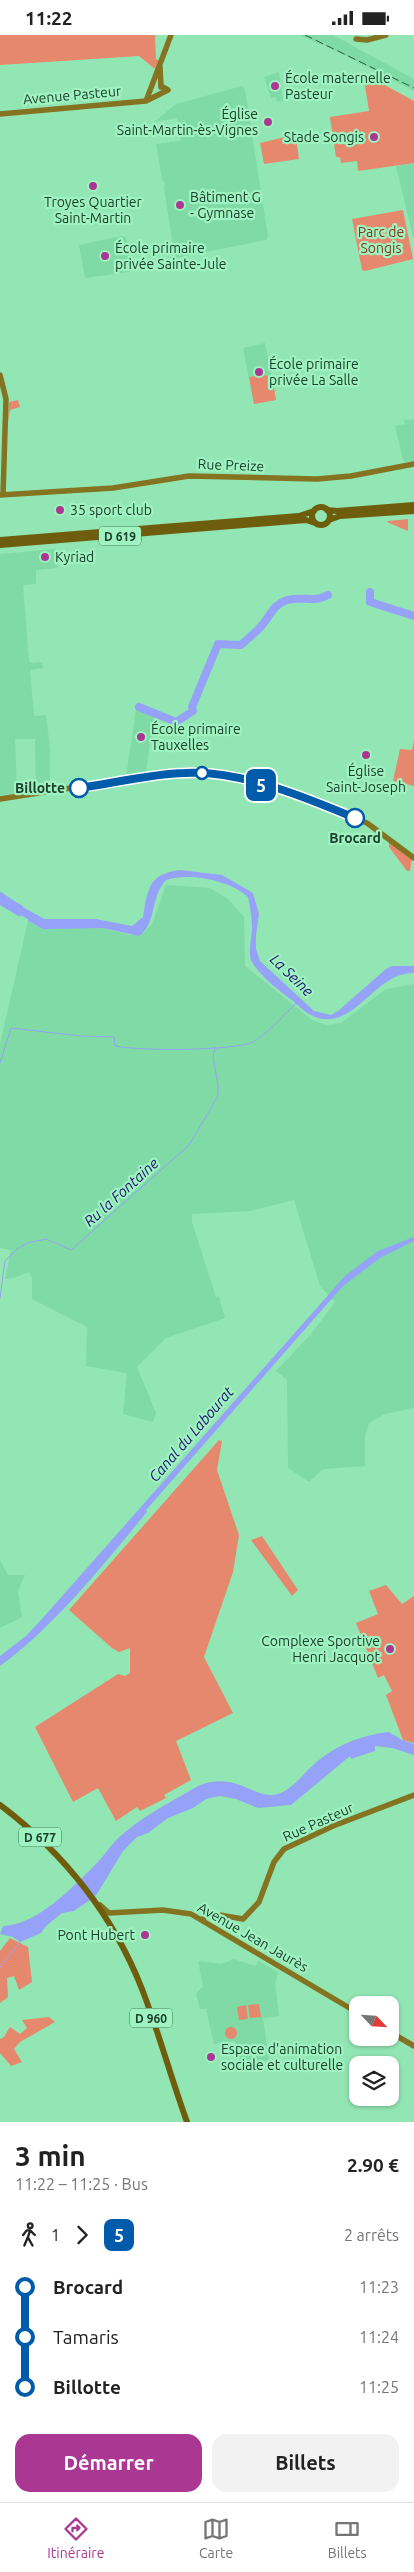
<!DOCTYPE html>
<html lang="fr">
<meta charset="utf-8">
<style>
body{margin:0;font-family:Ubuntu,sans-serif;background:#f2f2f2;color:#222;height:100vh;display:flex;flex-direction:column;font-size:19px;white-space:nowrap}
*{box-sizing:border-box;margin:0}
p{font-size:16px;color:#767676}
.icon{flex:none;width:28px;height:28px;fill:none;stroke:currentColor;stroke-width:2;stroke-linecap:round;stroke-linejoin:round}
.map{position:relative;height:2087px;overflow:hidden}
.sheet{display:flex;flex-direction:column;background:#fff;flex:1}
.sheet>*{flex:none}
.badge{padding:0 10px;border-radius:8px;font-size:18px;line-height:32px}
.needle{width:32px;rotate:115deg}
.fabs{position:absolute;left:349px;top:1961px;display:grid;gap:10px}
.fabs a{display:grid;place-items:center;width:50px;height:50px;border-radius:10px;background:#fff;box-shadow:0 1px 4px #0004;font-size:25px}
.map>.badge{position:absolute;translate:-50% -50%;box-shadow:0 0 0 2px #fff}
.legs{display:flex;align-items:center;gap:8px;height:55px;padding:0 15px;font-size:16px}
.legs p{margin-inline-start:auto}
.headline{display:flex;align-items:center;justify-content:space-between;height:85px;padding:0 15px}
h1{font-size:28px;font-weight:700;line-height:38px}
.action{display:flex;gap:10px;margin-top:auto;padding:10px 15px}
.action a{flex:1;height:58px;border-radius:15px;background:#aa3893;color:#fff;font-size:20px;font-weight:700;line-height:58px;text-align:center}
.action a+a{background:#f2f2f2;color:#222}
ul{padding:0 15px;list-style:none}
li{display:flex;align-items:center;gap:18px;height:50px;font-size:19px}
li i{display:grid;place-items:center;width:8px;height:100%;margin:0 6px;background:currentColor}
li i::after{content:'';width:12px;height:12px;margin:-6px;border:4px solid;border-radius:50%;background:#fff}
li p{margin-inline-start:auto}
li:first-child i{background:linear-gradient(#0000 50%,currentColor 0)}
li:last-child i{background:linear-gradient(currentColor 50%,#0000 0)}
.status{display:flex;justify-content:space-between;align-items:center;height:35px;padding:0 25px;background:#fff;direction:ltr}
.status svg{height:14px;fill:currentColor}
.dock{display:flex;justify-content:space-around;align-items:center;height:70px;border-top:1px solid #e0e0e0;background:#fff;font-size:14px;color:#767676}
.dock a{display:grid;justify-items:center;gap:2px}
.dock .on{color:#aa3893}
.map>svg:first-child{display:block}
.built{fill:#7fdaa5}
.green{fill:#e6886d}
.water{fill:#96a2f8}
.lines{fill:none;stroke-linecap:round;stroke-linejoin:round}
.stream{stroke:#96a2f8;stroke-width:1}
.river{stroke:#96a2f8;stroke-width:8}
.secondary{stroke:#847321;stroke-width:5.5}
.primary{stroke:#6d5d0c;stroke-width:6}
.rail{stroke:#2f5a41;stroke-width:1;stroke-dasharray:8 4;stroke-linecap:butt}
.line-1-casing{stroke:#fff;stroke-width:11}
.line-1{stroke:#005baa;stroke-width:8}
.poi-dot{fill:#aa3893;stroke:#9ff3c0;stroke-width:2}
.stop-1-dot{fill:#fff;stroke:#005baa;stroke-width:2.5}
.labels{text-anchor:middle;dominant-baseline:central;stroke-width:4.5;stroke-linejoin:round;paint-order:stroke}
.shield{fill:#9ff3c0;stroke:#447658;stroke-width:1}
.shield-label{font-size:12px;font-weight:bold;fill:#1d402c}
.poi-label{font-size:14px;fill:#1d402c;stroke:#9ff3c0;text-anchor:start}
.street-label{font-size:14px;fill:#1d402c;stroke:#9ff3c0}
.park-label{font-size:14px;fill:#8b351b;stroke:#9ff3c0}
.stop-label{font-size:14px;font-weight:bold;fill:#1d402c;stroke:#9ff3c0;text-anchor:end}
.water-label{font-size:15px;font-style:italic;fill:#1f1073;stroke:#9ff3c0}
</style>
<div class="status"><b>11:22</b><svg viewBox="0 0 49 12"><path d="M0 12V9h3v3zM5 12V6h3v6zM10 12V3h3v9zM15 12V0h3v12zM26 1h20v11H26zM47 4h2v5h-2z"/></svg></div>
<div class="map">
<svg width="414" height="2087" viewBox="0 0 414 2087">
<rect width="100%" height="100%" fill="#92e6b3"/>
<path class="built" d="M299,0h34l81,44v12l-76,-39z
M279,37l4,29 -6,1 -1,-5 -5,1 -7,-21z
M242,51l3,3 23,148 -2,3 -91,18 -11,-70 1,-6 -3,-2 -6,-36 25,-3 -4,-23 -23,4 22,-18z
M414,128v78l-18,-75z
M122,201l4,2 2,9 2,25 -45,6 -6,-33z
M265,308l11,57 -22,4 -11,-56z
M414,384v42l-9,1 -2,-2 -8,-34 10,-2 -1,-4z
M55,514l2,19 -21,2v14l-13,1 6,76 3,2 10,-1 1,6 -13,2 4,46 12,-1 4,34v39l-14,2 -1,-51h-20l2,54 -17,3v-242z
M138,673l16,7 -8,57 -20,5 10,-67z
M166,850l44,3 18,11 16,18 1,49 67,54 15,5 14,-2 45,-34 28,-5v424l-29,6 -16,9 -4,13v30l-42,3 -14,13 -21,-14 -1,-88 -11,-9 35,-37 24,-32 -15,-16 -26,-86 -44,11 -58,3v8l24,75 3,-1 6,22 -59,20 -29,29 19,46 -3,9 -30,-8 4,-41 -41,-7 1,-39 -55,-28v-22l-3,-5 -15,6 -9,1 6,-29 -11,-2v-204l28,-123 8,5 67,2 26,7 14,-2 9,-9z
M0,1525l8,15h17l-7,16 4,26 -22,11z
M234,1924l21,7 4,-5 20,12 -4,10 4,33 -16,2 6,42 -31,4 -3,-23 -21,3 -8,-35h-6l-4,-15 7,-8 -5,-25 23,3z"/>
<path class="green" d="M0,0h155l1,24 3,2 -4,8 -16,-13 -139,9z
M363,38l51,28v62l-56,8 -1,-10 -16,2 -1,-6h-4l-6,-40 39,-6z
M289,101l7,1 3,22 -35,5 -4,-21z
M403,175l10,49 -48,12 -3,-1 -10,-51z
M263,340l5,1 1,6 4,-1 3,19 -22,4 -5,-27z
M18,365l2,7 -10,3 -2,12 1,-20z
M408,484v12l-21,-9 1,-1z
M414,705v46l-21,-5 7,-32 12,1z
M389,807l23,16 -2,13h-3l-18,-24z
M219,1405l3,1 -5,29 22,65 -6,37 -29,85 29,56 -57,28 15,39 -27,15 2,3 -26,13 -3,-4 -21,14 -18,-33 -25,14 -38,-75 83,-53 7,2 5,-3v-25l-11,4 -7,-4 -43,-38z
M262,1501l36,54 -6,6 -41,-56z
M386,1550l16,19 12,-8v147l-11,-3 -17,-45 6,-4 -8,-16 -6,3 -22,-55 22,-9 -9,-23z
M10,1903l18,9 4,35 -13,8 -5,-14 -7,2 1,19 -8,6v-52z
M259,1969l2,13 -11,1 -2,-13z
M246,1970l2,14 -9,1 -2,-13z
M49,1982l6,5 -35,20 -6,7 8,13 -11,4 -11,-13v-14l4,-2 6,-10 10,7 7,-6 -5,-8z
M225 1998a6 6 0 1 1 12 0a6 6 0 1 1-12 0Z"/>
<path class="water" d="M180,835l42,5 31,18 6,21 -3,21v14l4,12 54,50 17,4 7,-4 48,-42 6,-3h22v7c-40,-2 -61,63 -103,42 -7,-3 -12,-9 -18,-14 -14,-10 -32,-24 -41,-39 -5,-9 0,-24 0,-34 0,-11 -2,-21 -4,-31 -17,-17 -60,-25 -82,-17 -16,17 -9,43 -27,56l-36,-8 -60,1 -15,-8 2,-8 15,6h51l36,7 11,-9c5,-28 5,-43 37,-47z
M0,858l23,13 -3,11 -20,-12z
M414,1202v4l-34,17 -37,28 -197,224 1,2c-42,51 -94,116 -147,154v-10l26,-20 15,-16 304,-344 33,-25z
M389,1697l13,8 12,4v11l-22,-7 -17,-2v5l-24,8 -1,-3 -59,49 -33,3 -22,-9 -16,-3 -14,3 -13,9 -25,10 -20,15 -11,4 -14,14 -26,43 -7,6 -16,11 -12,2 -16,13 -5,7 -21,9 -7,-5 -13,-3 3,-8c34,-1 69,-38 93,-62 10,-10 16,-22 28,-31 22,-19 49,-32 74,-47 39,-16 57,15 80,8 13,-4 23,-17 32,-26 21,-21 50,-33 79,-36z"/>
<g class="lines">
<path class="stream" d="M0,1028l11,-35 70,8 33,1 1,9c22,5 119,5 138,-4 13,-7 32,-28 43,-39
M0,1263l5,-37 12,-12 10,-6 19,-4 25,11 118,-105 29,-49v-12l-5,-27 2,-10
M0,1932l20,-25"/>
<path class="river" d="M370,557v10l44,14
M139,672l37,15 17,-11 -1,-4 26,-63 23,1c7,-7 16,-13 22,-21 9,-11 10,-19 24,-24 16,-4 27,3 41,-5
M0,861l18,13 20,11"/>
<path class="secondary" d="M356,4l11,1 19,-5
M160,32l1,20
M146,66l25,-66
M0,79l146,-13 22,-11 -7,-4
M0,340l6,24 -3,96
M0,460l113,-7 76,-12 128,3 34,-3 63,-12
M0,764l147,-23 38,-3 35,2 55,13 92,35 47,35
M100,1870l9,8 54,-3 28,4 167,99
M202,1885l6,-7 35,6 16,-17 15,-40 10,-13 49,-23 81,-31
M390,1997l24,14"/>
<path class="primary" d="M312 481a9 9 0 1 1 18 0a9 9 0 1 1-18 0Z
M327,475l10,1 77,-6
M329,485l11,-4 74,-5
M0,505l299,-24 15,-5
M0,510l306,-25 9,3
M0,1770c65,49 112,108 142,184 17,44 29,89 45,133"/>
<path class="rail" d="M305,0l109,53"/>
</g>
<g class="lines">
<defs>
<path id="line-1" d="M79,753c35,-5 71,-14 106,-15 55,-3 120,24 170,45"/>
</defs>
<use href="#line-1" class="line-1-casing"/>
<use href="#line-1" class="line-1"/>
</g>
<g class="poi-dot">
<circle cx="275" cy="51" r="5"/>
<circle cx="268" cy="87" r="5"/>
<circle cx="374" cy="102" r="5"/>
<circle cx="93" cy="151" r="5"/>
<circle cx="180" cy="170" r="5"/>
<circle cx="105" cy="221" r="5"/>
<circle cx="259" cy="337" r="5"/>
<circle cx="60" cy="475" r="5"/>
<circle cx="45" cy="522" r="5"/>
<circle cx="141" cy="702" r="5"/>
<circle cx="366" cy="720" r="5"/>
<circle cx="390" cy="1614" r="5"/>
<circle cx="145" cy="1900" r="5"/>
<circle cx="211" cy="2022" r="5"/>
</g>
<g class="stop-1-dot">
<circle cx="202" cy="738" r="6"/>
<circle cx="79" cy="753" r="9"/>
<circle cx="355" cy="783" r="9"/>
</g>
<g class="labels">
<g class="shield">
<rect x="99" y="491.5" width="42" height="19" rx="4"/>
<rect x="19" y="1792.5" width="42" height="19" rx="4"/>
<rect x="130" y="1973.5" width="42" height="19" rx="4"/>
</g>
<g class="shield-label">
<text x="120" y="501">D 619</text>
<text x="40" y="1802">D 677</text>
<text x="151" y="1983">D 960</text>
</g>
<g class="poi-label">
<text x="285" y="43">École maternelle<tspan x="285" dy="16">Pasteur</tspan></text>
<text x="258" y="79" text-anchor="end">Église<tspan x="258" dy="16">Saint-Martin-ès-Vignes</tspan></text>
<text x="364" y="102" text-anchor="end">Stade Songis</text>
<text x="190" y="162">Bâtiment G<tspan x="190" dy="16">- Gymnase</tspan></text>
<text x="93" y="167" text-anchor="middle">Troyes Quartier<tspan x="93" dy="16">Saint-Martin</tspan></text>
<text x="115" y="213">École primaire<tspan x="115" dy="16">privée Sainte-Jule</tspan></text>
<text x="269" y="329">École primaire<tspan x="269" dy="16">privée La Salle</tspan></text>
<text x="70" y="475">35 sport club</text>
<text x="55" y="522">Kyriad</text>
<text x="151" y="694">École primaire<tspan x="151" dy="16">Tauxelles</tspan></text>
<text x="366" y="736" text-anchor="middle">Église<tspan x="366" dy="16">Saint-Joseph</tspan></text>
<text x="380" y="1606" text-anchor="end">Complexe Sportive<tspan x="380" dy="16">Henri Jacquot</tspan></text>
<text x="135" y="1900" text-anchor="end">Pont Hubert</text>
<text x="221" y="2014">Espace d'animation<tspan x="221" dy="16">sociale et culturelle</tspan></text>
</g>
<g class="street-label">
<text transform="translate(72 60) rotate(-5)">Avenue Pasteur</text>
<text transform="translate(231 430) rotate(2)">Rue Preize</text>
<text transform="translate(318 1787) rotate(-24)">Rue Pasteur</text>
<text transform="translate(253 1902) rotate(30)">Avenue Jean Jaurès</text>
</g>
<g class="park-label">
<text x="381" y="197">Parc de<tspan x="381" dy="16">Songis</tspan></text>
</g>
<g class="stop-label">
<text x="65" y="753">Billotte</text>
<text x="355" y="803" text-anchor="middle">Brocard</text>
</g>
<g class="water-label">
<text transform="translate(292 940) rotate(44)">La Seine</text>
<text transform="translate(121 1157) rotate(-42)">Ru la Fontaine</text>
<text transform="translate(191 1399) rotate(-49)">Canal du Labourat</text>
</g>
</g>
</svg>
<div class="fabs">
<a><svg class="needle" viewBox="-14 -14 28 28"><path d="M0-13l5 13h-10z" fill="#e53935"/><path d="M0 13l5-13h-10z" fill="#767676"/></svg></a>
<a><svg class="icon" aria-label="layers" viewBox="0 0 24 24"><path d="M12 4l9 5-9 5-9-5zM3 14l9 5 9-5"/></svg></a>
</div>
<b class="badge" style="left:261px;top:750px;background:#005baa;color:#fff">5</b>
</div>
<section class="sheet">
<div class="headline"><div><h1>3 min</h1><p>11:22 – 11:25 · Bus</p></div><b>2.90 €</b></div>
<div class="legs"><svg class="icon" aria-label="walk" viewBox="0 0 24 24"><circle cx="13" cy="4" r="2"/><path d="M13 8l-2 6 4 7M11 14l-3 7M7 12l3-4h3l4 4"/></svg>1<svg class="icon" aria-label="forward" viewBox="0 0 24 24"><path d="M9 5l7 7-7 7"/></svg><b class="badge" style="background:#005baa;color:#fff">5</b><p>2 arrêts</p></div>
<ul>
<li><i style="color:#005baa"></i><b>Brocard</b><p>11:23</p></li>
<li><i style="color:#005baa"></i><span>Tamaris</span><p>11:24</p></li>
<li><i style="color:#005baa"></i><b>Billotte</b><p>11:25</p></li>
</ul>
<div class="action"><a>Démarrer</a><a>Billets</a></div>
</section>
<nav class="dock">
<a class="on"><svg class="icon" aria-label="directions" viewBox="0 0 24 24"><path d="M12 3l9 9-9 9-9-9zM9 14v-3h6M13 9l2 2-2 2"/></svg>Itinéraire</a>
<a><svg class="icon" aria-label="map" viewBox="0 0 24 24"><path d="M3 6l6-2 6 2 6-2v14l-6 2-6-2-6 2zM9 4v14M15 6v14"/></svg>Carte</a>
<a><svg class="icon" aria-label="tickets" viewBox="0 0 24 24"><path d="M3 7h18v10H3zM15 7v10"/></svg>Billets</a>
</nav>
